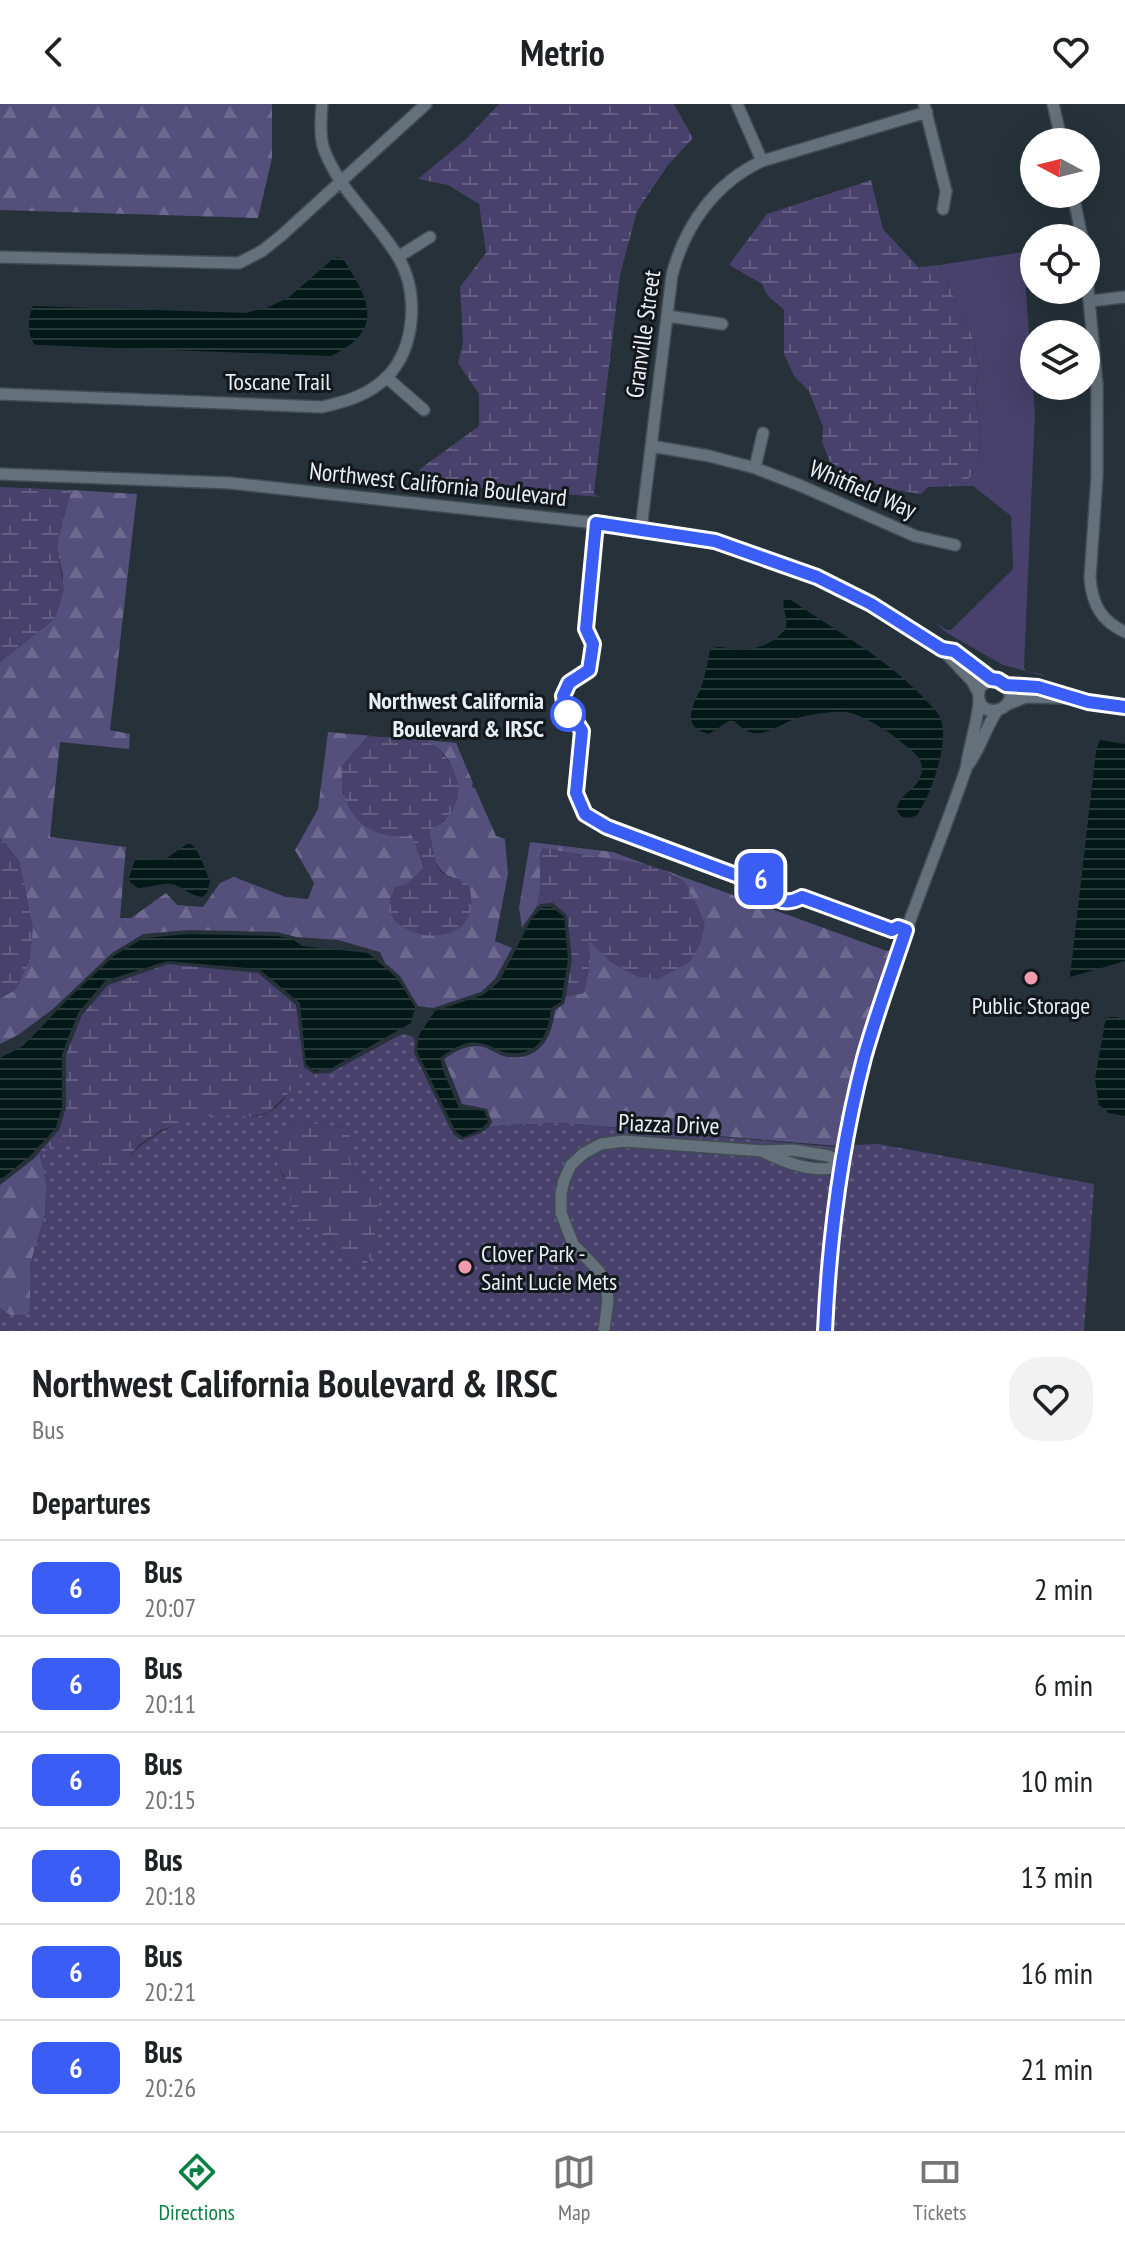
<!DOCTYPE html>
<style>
body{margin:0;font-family:"PT Sans Narrow",sans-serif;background:#f2f2f2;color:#202124;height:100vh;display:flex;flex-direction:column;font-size:30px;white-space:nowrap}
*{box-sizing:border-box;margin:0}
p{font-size:26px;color:#757577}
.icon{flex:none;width:44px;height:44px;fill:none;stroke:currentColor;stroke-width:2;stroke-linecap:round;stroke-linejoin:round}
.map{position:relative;height:1227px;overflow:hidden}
.drawer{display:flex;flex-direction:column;background:#fff;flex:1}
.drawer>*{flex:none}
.badge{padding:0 16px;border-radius:12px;font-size:28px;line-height:52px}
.needle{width:52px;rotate:277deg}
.buttons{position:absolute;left:1020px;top:24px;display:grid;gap:16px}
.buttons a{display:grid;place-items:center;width:80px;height:80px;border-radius:50%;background:#fff;box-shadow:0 8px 32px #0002;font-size:40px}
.map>.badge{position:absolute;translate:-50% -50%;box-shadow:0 0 0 4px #fff}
h2{padding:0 32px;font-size:30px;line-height:72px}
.round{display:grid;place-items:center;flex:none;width:84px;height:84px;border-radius:32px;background:#f2f2f2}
.summary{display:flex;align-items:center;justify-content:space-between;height:136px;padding:0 32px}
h1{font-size:38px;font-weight:700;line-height:60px}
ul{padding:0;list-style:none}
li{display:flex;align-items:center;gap:24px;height:96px;padding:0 32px;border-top:2px solid #e0e0e0}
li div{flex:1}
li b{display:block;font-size:30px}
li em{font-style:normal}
li .badge{min-width:88px;font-weight:700;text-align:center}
header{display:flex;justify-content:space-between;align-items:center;height:104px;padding:0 32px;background:#fff;font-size:36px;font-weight:700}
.dock{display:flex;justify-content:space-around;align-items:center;height:112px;border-top:2px solid #e0e0e0;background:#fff;font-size:22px;color:#757577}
.dock a{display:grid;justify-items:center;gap:4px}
.dock .current{color:#0b8043}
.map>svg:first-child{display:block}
.grass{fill:#47416b}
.forest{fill:url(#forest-firs)}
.wetland{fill:url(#wetland-marsh)}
.park{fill:url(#park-dots);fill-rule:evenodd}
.water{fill:url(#water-rules)}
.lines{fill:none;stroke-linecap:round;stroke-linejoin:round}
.minor-casing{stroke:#424c53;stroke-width:14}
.minor{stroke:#64717a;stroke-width:11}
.line-casing{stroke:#fff;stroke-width:18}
.line{stroke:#395df5;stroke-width:12}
.stop-dot{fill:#fff;stroke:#395df5;stroke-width:4}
.poi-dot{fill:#f29aae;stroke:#13181c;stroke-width:3}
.labels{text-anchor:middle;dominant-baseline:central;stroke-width:6;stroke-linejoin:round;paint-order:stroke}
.street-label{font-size:24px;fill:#e8eff5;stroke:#13181c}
.stop-label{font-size:24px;font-weight:bold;fill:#e8eff5;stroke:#13181c;text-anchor:end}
.poi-label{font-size:24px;fill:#e8eff5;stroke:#13181c}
</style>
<header><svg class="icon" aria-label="back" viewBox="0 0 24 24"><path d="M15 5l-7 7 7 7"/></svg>Metrio<svg class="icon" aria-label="heart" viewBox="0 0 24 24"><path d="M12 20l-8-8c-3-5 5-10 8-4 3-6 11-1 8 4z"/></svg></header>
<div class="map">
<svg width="1125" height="1227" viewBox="0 0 1125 1227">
<defs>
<pattern id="forest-firs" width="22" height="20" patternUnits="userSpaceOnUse" patternTransform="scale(2)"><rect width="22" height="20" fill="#554f7c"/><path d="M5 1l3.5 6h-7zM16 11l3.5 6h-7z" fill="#6d698f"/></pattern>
<pattern id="wetland-marsh" width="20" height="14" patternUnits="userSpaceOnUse" patternTransform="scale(2)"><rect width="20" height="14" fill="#47416b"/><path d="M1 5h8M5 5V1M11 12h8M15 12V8" fill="none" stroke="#625d81"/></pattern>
<pattern id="park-dots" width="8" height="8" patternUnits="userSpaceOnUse" patternTransform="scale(2)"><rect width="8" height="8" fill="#47416b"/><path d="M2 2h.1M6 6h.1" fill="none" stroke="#625d81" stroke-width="1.8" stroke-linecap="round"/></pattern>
<pattern id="water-rules" width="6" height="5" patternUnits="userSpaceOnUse" patternTransform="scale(2)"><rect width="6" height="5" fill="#031918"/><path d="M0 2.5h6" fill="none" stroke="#283b3a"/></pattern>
</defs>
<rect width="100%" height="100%" fill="#263139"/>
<path class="grass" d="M1023,148l12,162 -11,254 2,3 16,3 2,2 -41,-11 -56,-32 -14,-12 14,9h4l62,-61 -2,-53 -38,-30h-8l12,-20 5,-28 -7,-46 3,-28 -5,-26 -34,-73z"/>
<path class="forest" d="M0,0h272v54l-14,60 -258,-8z
M71,386l66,4 -27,236 20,4 -1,15 -69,-7 -10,95 76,10 -6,71h11l35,-25 11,12 26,2 17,-24 14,-6 52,20 22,2 6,-16 -19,-33 23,-41 10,-77 45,4h-5l-26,30 1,28 70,42 11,32 -17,16 53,-4c-28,-7 -26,-25 -31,-49 4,-4 12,-7 16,-11 1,-1 5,-10 6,-11 13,-27 1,-56 -26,-69l31,3 17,40 -1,4 3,1 21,48 9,3 3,35 -13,67 17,7 -17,31 -14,13 -48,16 -15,-2 -18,-30 -15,-13 -5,-11 -42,-12 -42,-3 -19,-5 -88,-2 -46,4 -31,19 -59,56 -35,26 -18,9v-46l15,-8 14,-81 -10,-48 -19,-24v-175l54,-43 6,-16 3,-27 -5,-24v-13z
M530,738l83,10 35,13 -45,-7 -63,-5c0,16 4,38 -3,53 -3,6 -11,15 -15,22l-3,-20z
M664,766l223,81 5,-1 5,-13 2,1 -60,208 -278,-23 -54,2 -18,2 3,-5 -5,-13 -25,-5 -18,-45c10,-7 21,-14 35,-13 10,1 19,10 29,11 32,4 44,-20 47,-47l9,-6 2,-8 18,-3 6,-30 -2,-24 24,24 73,-81z
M40,1050l6,29v11l-1,21 -15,50v45l-4,6 -16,-1 -10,-6v-124z"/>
<path class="wetland" d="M499,0h175l19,34 -25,27 -31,46 -17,64 -26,217 1,3 6,2 -183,-14 2,-14 59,-43v-32l-21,-31 5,-20 -3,-56 26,-34 -7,-49 -31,-19 -30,-6 48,-40z
M871,76l12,49 35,38 21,-2 34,73 5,26 -3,28 7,46 -5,28 -12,20 -37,1 -7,7 -25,-4 -38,-11 -28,-17 -8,-20 1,-15 -14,-36 -15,-15 -10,-22v-44l-17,-15 -5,-11 -33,-19 38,-51z
M0,383l71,3 -13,50v12l6,37 -4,14 -6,16 -54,43z
M368,632l57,4c23,11 43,45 28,70 -6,10 -16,15 -24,21l8,35 5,7 26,11c17,46 -31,65 -67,42 -5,-3 -9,-9 -12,-15l1,-12 5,-12 12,-3 17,-17 -12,-31c-48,4 -73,-23 -70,-70z
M0,733l19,24 14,66 -3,33 -8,17 -7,13 -15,8z
M543,744l105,17 16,5 21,12 15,29 5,13 -4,18 -11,20 -32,17 -20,-2 -26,-14 -23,-23 1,23 -6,30 -18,3 6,-37 -5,-44 -14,-12 -12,1 -5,4 4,-20v-35z
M168,860l90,9 38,32 8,62 -10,21 -26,25 -24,5 -20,-3 -31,5 -32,10 -22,15 -22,25c-18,-2 -40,-18 -49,-33l-35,22 26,-29 7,-22v-53l16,-40 26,-30z
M298,1018l49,6c7,11 0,22 4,34 2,6 7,12 11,17l16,5 3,7 -8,64 -6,8 -10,4 -12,-7 -16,-21c-16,-3 -35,-22 -39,-38 -1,-6 -1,-13 -3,-19 -3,-8 -9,-12 -9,-22 0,-14 5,-25 12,-36z"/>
<path class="park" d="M402,930l10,2 3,4 -1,13 39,81 8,6 20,-7 8,-6 18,-2 54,-2 275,24 4,-1 -5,5h-6l-45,-6 -32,1 -145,-7 -47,37 9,70 32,36 3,12 -4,37h-600v-22l10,6 15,1 5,-6v-45l15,-50 1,-21v-11l-6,-29 28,-18c9,16 31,32 49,34 28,-34 60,-53 106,-55 14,0 28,4 43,-1 16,-7 31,-32 38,-47l10,7 16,-1zM298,1018l49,6c6,11 0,22 4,34 2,6 7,12 11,17l16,5 2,7 -7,63 -6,9 -10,4 -12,-7 -16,-21c-15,-3 -36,-23 -39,-38 0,-4 2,-9 1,-13 -2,-6 -8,-10 -10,-16 -8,-15 1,-35 9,-48z
M879,1040l215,40 -10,147h-255l5,-76 15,-110z
M619,1042l142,10 17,9 53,11 3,5 -13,150h-213c2,-10 7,-27 3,-37 -4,-12 -23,-33 -30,-46 -20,-32 -24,-84 20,-99 5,-2 12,-2 18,-3z"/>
<path class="water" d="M339,153l4,2c27,41 42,71 -12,97l-293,-11 -4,-1c-7,-10 -6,-27 -1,-38l212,7 21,-5 22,-10 46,-40z
M784,495l7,1c45,31 92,56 131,96 6,7 16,15 19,24 8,24 -10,75 -24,95 -8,4 -17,5 -20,-6 3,-18 24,-19 25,-40 0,-14 -13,-20 -22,-28 -12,-10 -40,-28 -55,-29 -11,-1 -40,3 -50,7 -11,4 -23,12 -34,14 -12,2 -20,-6 -27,-12h-5l-20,13c-33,-8 -12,-33 -6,-52 3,-11 5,-22 7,-32 9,-7 19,0 30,0 14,1 37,-8 45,-21 5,-10 -4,-19 -1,-30z
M1100,636l25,4v217l-55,16 26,-226z
M187,740h4c9,7 14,26 19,37l-3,12 -5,4c-12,-1 -19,-11 -31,-13 -11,-1 -22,4 -33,4l-8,-6 -1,-5 7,-19 28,2z
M543,803h9l12,10 4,42 -7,43 -10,6c-3,26 -11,47 -41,45 -10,0 -20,-9 -30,-10 -15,-3 -28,6 -40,15l4,15 15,35 25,3 4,11 -8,8 -17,7 -7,-5 -39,-81 2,-16 16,-24 48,-16 16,-13 33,-64z
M189,830l88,2 15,3 10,7 66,7 29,25 18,29 -4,16 -81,46 -15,2 -9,-7 -6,-61 -41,-34 -92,-8 -62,20 -27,32 -16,41v54l-7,21 -25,27 -30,24v-122l23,-12 47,-49 45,-42 29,-17z
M1109,913h8l8,3v96l-16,-3 -10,-8 -4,-26 10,-57z"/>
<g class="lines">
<defs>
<path id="minor" d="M737,0l25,57
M924,0l22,87 -3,18
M1053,0l9,38
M1073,90l9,44
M0,153l239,6 23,-12 20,-16 144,-131
M398,153l32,-20
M1086,164l11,116v92l-7,102c2,26 11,43 35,54
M1090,197l35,-4
M667,212l55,8
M386,273l38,33
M0,290l322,13c23,-5 47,-12 65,-30 29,-30 32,-85 11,-120 -22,-37 -56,-63 -73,-105 -6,-14 -4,-33 -3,-48
M651,342l58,10 46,12 44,17 116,51 40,9
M755,364l8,-35
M0,370l230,9 376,41 109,17 102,36 54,27 71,45 30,32 6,11
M641,425l31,-254c13,-50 43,-92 90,-114l165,-49
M942,545l12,2 37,28c7,1 13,1 17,8 13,26 -38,36 -28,0l11,-8
M1006,581l32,2 50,15 37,5
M1006,601l20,-8 41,1
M968,661c13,-17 17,-37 29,-54
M764,1048c22,11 54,23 79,13
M604,1227l4,-31 -2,-17 -7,-12 -26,-27 -12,-31v-19l3,-14 7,-15 13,-12 17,-9 23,-3 139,10 30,-1 36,6 14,9
M825,1227c4,-92 15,-187 40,-276 27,-97 68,-191 101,-286 3,-23 11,-44 13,-67"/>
</defs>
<use href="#minor" class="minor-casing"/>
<use href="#minor" class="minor"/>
</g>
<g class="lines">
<defs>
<path id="line" d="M825,1227c4,-91 16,-184 39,-273 12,-43 28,-86 42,-128l-8,-3 -6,3 -90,-33c-18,10 -36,2 -40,-19l-13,2 -142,-53 -22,-13 -9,-21 6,-62 -7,-11 -10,-10 -2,-14 6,-13 20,-13 4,-26 -7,-15 10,-106 119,18 102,36 54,27 71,45 12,2 37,28 7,1 8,5 32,2 50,15 37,5"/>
</defs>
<use href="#line" class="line-casing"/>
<use href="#line" class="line"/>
</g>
<circle class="stop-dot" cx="568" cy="610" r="16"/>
<g class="poi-dot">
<circle cx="1031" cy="874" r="8"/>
<circle cx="465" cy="1163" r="8"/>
</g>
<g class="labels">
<g class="street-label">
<text transform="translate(643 230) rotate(-82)">Granville Street</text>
<text x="278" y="277">Toscane Trail</text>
<text transform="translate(438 380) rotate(6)">Northwest California Boulevard</text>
<text transform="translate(863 385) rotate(23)">Whitfield Way</text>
<text transform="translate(669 1020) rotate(2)">Piazza Drive</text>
</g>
<g class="stop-label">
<text x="544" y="596">Northwest California<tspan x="544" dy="28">Boulevard &amp; IRSC</tspan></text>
</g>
<g class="poi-label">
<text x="1031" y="901">Public Storage</text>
<text x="481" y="1149" text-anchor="start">Clover Park -<tspan x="481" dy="28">Saint Lucie Mets</tspan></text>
</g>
</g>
</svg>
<div class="buttons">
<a><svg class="needle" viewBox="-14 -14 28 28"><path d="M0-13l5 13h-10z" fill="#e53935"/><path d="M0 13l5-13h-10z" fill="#757577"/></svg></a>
<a><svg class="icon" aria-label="locate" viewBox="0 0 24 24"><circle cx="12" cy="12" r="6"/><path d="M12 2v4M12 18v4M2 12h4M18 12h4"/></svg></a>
<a><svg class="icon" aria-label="layers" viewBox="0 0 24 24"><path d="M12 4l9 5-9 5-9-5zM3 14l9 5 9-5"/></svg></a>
</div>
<b class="badge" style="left:761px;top:775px;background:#395df5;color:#fff">6</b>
</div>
<section class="drawer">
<div class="summary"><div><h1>Northwest California Boulevard &amp; IRSC</h1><p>Bus</p></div><a class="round"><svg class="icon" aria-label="heart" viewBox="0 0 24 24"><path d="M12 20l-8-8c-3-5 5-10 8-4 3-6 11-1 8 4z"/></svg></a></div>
<h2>Departures</h2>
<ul>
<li><span class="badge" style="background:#395df5;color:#fff">6</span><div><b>Bus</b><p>20:07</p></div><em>2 min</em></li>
<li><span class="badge" style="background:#395df5;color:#fff">6</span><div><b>Bus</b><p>20:11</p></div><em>6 min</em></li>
<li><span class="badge" style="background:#395df5;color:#fff">6</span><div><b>Bus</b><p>20:15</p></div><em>10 min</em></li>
<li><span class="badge" style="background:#395df5;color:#fff">6</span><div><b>Bus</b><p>20:18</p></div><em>13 min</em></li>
<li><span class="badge" style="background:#395df5;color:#fff">6</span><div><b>Bus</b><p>20:21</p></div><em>16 min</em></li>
<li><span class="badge" style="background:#395df5;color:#fff">6</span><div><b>Bus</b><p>20:26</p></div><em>21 min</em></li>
</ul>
</section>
<nav class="dock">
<a class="current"><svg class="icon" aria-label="directions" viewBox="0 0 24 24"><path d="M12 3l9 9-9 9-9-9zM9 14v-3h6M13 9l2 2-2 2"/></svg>Directions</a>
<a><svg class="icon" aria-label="map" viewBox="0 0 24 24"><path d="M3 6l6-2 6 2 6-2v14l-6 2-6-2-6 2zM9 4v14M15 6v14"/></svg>Map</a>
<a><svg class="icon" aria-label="tickets" viewBox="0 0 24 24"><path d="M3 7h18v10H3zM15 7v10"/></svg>Tickets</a>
</nav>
